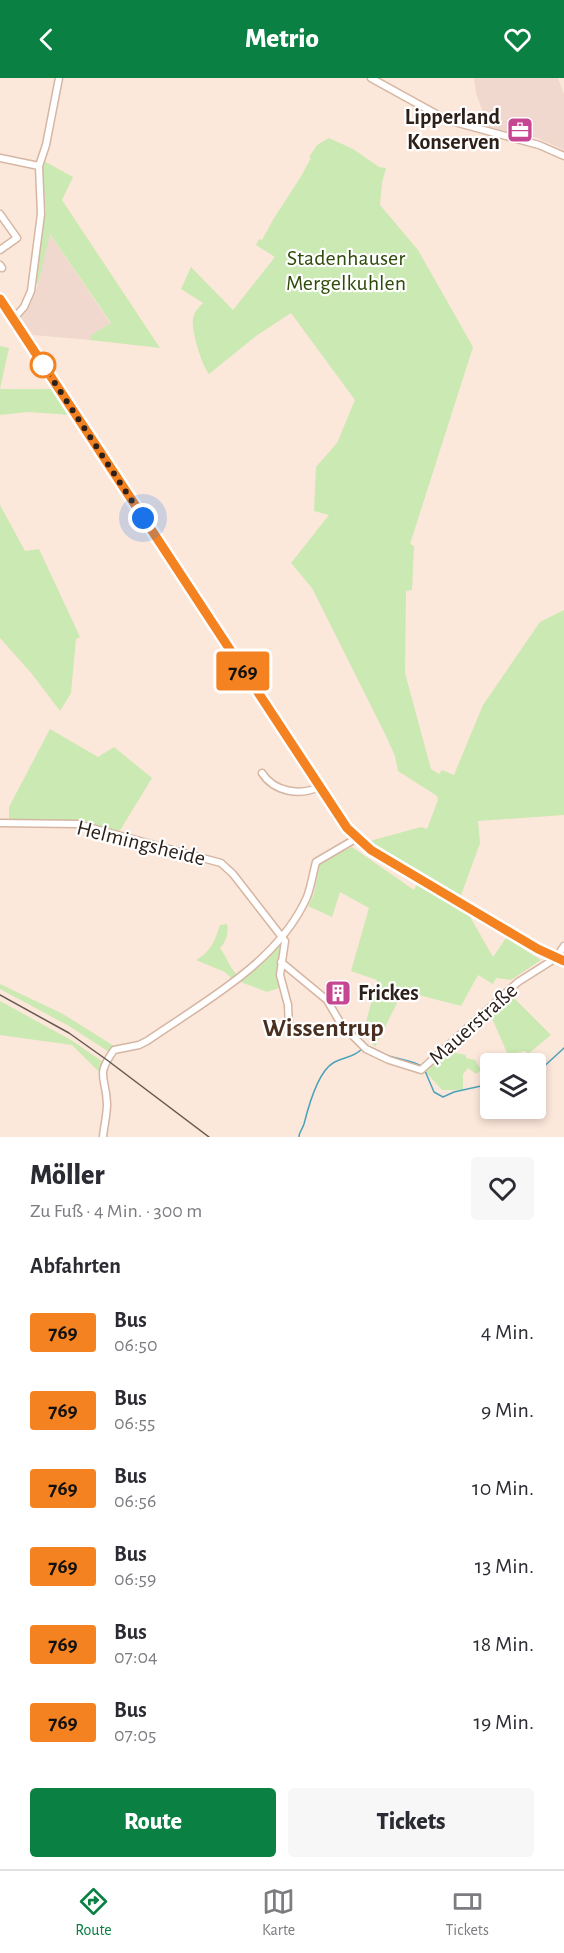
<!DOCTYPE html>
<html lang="de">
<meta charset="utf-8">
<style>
body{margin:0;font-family:"Alegreya Sans",sans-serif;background:#f7f7f7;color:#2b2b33;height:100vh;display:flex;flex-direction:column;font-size:22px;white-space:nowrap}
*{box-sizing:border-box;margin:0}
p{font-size:20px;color:#7c7c81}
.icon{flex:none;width:33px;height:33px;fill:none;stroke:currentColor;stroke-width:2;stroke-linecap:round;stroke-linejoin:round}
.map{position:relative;height:1059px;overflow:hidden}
.details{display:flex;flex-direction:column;background:#fff;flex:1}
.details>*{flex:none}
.badge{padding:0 12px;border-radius:4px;font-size:21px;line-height:39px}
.buttons{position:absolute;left:480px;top:975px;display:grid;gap:12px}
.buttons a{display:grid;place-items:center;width:66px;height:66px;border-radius:6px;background:#fff;box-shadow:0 3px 9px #0003;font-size:30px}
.you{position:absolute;width:30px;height:30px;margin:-15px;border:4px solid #fff;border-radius:50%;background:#1a73e8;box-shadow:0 0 0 9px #1a73e833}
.map>.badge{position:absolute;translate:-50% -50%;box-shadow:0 0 0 3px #fff}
h2{padding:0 30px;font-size:22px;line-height:54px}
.round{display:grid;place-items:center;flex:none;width:63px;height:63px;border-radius:6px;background:#f7f7f7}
.headline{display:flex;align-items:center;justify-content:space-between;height:102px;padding:0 30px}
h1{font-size:28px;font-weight:800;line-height:45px}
.primary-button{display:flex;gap:12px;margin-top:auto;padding:12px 30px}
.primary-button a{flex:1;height:69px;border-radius:6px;background:#0b8043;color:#fff;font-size:24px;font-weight:800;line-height:69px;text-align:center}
.primary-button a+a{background:#f7f7f7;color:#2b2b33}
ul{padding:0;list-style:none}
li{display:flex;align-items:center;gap:18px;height:78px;padding:0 30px}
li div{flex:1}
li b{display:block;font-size:22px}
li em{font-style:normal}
li .badge{min-width:66px;font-weight:700;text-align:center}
header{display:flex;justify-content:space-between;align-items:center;height:78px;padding:0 30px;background:#0b8043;color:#fff;font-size:27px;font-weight:800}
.tab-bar{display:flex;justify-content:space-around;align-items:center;height:84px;border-top:2px solid #e1e1e2;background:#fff;font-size:16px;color:#7c7c81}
.tab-bar a{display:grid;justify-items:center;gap:3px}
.tab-bar .current{color:#0b8043}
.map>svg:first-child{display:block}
.industrial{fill:#f1d8cf}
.green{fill:#cbe9b2}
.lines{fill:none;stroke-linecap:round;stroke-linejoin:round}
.stream{stroke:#4ca3b9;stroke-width:1.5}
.minor-casing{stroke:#d6b6a2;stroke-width:9}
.major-casing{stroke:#7b612b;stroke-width:10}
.minor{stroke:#fff;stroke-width:6}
.major{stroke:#c9b585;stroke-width:8}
.rail{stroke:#67584f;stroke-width:1.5}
.line-casing{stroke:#fff;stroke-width:14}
.line{stroke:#f58220;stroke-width:9}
.walk{stroke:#2d2019;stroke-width:6;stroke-dasharray:0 10.8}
.stop-dot{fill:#fff;stroke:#f58220;stroke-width:3}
.labels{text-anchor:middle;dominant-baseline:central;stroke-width:4.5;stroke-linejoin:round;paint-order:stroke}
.poi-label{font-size:22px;font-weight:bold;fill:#2d2019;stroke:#fff;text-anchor:end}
.park-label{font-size:22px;fill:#2f4b0a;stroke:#fff}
.street-label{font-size:22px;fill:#2d2019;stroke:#fff}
.quarter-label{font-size:26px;font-weight:bold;fill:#492f1f;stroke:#fff}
</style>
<header><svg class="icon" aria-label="back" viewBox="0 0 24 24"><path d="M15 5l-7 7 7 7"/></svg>Metrio<svg class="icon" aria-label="heart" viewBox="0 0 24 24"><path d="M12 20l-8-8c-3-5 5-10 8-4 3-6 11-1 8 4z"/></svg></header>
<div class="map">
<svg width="564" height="1059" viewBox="0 0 564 1059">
<rect width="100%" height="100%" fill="#fce7db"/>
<path class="industrial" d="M474,0h84l6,16v56l-27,-12 -49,-11 -12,-34z
M49,155l62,91 -20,11 -1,5 -57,-5 -14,-20 10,-8 9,-23z"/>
<path class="green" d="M329,60l24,11 26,18 7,1 -4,15 -2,22 38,45 55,97 -63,197 4,2 -2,44 -6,1 -1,82 26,96 8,5 3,-4 12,5 29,-70 57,-83 24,-12v205l-86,6 2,22 -20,55 -90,-57 51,-14 6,2 11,-29 -1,-4 -39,-25 -3,-15 -9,-20 -74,-148 -21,-25 38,-48 -15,-4 2,-44 21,-24 18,-43 -64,-87 -35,23 -47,38c-7,-8 -18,-44 -16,-55 1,-7 5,-11 10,-16l-22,-14 10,-22 42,43 42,-53 -19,-12 3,-6 3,1 12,-22 26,-40 11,-20 -2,-1 8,-12z
M44,83l29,16 -11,23 98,148 -70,-8 1,-5 20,-12 -61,-89 -12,50 -3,-3 7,-66 4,-3 -4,-44z
M0,268l9,2 -9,41h54l17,26 -43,-3 -28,3z
M0,427l25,46 14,-2 41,88 -4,2 -5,54 -11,18 -28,-37 -32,-36z
M50,651l48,28 16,-10 38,31 -33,54 -42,-9 -68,-1v-15z
M352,769l62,43 4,-8 52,31 -1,2 24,42 13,-19 35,22 -30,20 -15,-2 -3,6 -15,-9 -17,31 -58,-15 -28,56 -11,-17 13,-50 -26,-9 18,-63 -29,-16 -8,25 -24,-11 6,-12 5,-28 3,-5z
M227,846c2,8 -1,18 -7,24 7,9 9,20 18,27l-6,4 -7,-7 -29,-12c15,-8 19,-20 24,-35z
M282,861l-5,36 2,13 -12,4 -29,-11z
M0,906l63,30 51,32 -5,6 -40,-26 -69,-37z
M510,916l41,41 -23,19 -3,-3 -17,4 -17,-39 2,-8z
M0,923l71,39 32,22 -4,10 -27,-27 -72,-10z
M445,973l21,4v3l9,2 6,10 -5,4 -8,-6 -5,6v16h-21l-18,-20z"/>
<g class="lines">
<path class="stream" d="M366,968c9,2 15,7 23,10 12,4 23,4 34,11
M425,993l9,21 9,5 11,-5 36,-8
M536,994l3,-1 25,-23
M299,1059c0,-5 3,-7 5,-13 4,-16 14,-52 29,-61 10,-6 20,-5 29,-14"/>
<defs>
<path id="minor" d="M371,0l76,42 92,25 25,11
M0,80l39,8
M0,136l17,24 -17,12
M0,187l2,3
M13,241l11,-12 7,-16 10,-77 -2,-48 7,-21 13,-67
M262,695c12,19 38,23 57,14
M0,745l77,1 144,39 12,11 52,67 -5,34 8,30 1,22
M281,884l46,38 14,24 25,25 23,11 32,10 97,-88 38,-24 8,-12
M103,1059c1,-11 4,-22 4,-33 -1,-29 -12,-27 7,-54l25,-5 8,-4c56,-39 131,-78 160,-144 4,-10 6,-24 9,-35l41,-24"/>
<path id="major" d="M0,222l347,528 24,22 167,99 26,12"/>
</defs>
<use href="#minor" class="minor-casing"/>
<use href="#major" class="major-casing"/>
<use href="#minor" class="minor"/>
<use href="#major" class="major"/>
<path class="rail" d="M0,917l69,38 38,27 102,77"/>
</g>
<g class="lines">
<defs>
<path id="line" d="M0,221l347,529 24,22 167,99 26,12"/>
</defs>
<use href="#line" class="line-casing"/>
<use href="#line" class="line"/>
<path class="walk" d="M43,287l100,153"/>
</g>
<defs>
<symbol id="office-square" viewBox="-11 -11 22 22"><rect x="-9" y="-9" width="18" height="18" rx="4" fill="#c64691" stroke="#fff"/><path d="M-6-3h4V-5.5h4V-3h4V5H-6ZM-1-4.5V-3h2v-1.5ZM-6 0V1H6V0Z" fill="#fff"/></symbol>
<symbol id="building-square" viewBox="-11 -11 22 22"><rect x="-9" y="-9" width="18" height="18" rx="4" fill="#c64691" stroke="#fff"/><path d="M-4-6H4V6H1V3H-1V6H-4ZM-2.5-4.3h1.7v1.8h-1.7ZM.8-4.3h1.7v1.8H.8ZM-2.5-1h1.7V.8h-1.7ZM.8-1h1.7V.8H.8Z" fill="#fff"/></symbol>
</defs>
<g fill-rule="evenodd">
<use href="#office-square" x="505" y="37" width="30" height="30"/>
<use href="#building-square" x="323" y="900" width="30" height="30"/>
</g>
<circle class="stop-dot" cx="43" cy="287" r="12"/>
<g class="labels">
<g class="poi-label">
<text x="500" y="39">Lipperland<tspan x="500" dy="25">Konserven</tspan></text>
<text x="358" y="915" text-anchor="start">Frickes</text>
</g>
<g class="park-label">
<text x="346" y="180">Stadenhauser<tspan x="346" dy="25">Mergelkuhlen</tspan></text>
</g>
<g class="street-label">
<text transform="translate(141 765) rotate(14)">Helmingsheide</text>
<text transform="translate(473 946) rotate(-42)">Mauerstraße</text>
</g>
<g class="quarter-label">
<text x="323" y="950">Wissentrup</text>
</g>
</g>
</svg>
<div class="buttons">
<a><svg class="icon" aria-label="layers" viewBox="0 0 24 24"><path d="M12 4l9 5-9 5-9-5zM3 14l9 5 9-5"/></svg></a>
</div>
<div class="you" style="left:143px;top:440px"></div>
<b class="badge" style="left:243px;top:593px;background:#f58220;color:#111">769</b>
</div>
<section class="details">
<div class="headline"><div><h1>Möller</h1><p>Zu Fuß · 4 Min. · 300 m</p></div><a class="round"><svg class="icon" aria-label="heart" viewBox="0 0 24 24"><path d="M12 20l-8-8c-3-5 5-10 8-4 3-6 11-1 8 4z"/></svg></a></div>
<h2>Abfahrten</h2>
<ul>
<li><span class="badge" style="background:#f58220;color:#111">769</span><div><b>Bus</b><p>06:50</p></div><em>4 Min.</em></li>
<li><span class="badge" style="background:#f58220;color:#111">769</span><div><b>Bus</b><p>06:55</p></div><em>9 Min.</em></li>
<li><span class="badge" style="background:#f58220;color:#111">769</span><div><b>Bus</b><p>06:56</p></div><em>10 Min.</em></li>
<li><span class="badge" style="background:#f58220;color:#111">769</span><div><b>Bus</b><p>06:59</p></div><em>13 Min.</em></li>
<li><span class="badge" style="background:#f58220;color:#111">769</span><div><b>Bus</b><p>07:04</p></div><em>18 Min.</em></li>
<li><span class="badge" style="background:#f58220;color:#111">769</span><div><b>Bus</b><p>07:05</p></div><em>19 Min.</em></li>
</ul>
<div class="primary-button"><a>Route</a><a>Tickets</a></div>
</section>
<nav class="tab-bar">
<a class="current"><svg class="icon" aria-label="directions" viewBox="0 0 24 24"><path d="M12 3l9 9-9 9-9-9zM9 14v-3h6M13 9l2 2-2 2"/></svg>Route</a>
<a><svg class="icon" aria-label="map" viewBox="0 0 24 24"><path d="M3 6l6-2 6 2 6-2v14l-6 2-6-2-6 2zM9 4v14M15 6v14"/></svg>Karte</a>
<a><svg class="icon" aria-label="tickets" viewBox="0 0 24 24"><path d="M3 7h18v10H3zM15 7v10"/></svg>Tickets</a>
</nav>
